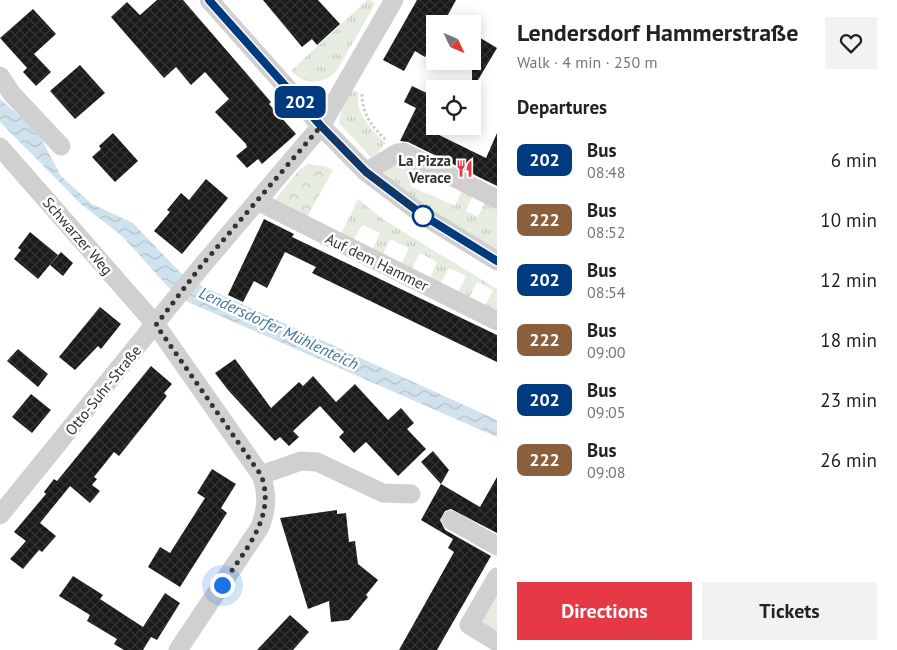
<!DOCTYPE html>
<meta charset="utf-8">
<style>
body{margin:0;font-family:"PT Sans",sans-serif;background:#f2f2f2;color:#222;height:100vh;display:flex;flex-direction:column;font-size:19px;white-space:nowrap}
*{box-sizing:border-box;margin:0}
p{font-size:16px;color:#767676}
.icon{flex:none;width:28px;height:28px;fill:none;stroke:currentColor;stroke-width:2;stroke-linecap:round;stroke-linejoin:round}
.map{position:relative;flex:1;overflow:hidden}
.details{display:flex;flex-direction:column;background:#fff;width:400px}
.details>*{flex:none}
.badge{padding:0 10px;border-radius:8px;font-size:18px;line-height:32px}
.needle{width:32px;rotate:134deg}
.buttons{position:absolute;left:426px;top:15px;display:grid;gap:10px}
.buttons a{display:grid;place-items:center;width:55px;height:55px;border-radius:0px;background:#fff;box-shadow:0 2px 12px #0003;font-size:25px}
.you{position:absolute;width:25px;height:25px;margin:-12px;border:4px solid #fff;border-radius:50%;background:#1a73e8;box-shadow:0 0 0 8px #1a73e833}
.map>.badge{position:absolute;translate:-50% -50%;box-shadow:0 0 0 2px #fff}
h2{padding:0 20px;font-size:19px;line-height:45px}
.round{display:grid;place-items:center;flex:none;width:52px;height:52px;border-radius:0px;background:#f2f2f2}
.summary{display:flex;align-items:center;justify-content:space-between;height:85px;padding:0 20px}
h1{font-size:24px;font-weight:700;line-height:38px}
.primary-button{display:flex;gap:10px;margin-top:auto;padding:10px 20px}
.primary-button a{flex:1;height:58px;border-radius:0px;background:#e63946;color:#fff;font-size:20px;font-weight:700;line-height:58px;text-align:center}
.primary-button a+a{background:#f2f2f2;color:#222}
ul{padding:0;list-style:none}
li{display:flex;align-items:center;gap:15px;height:60px;padding:0 20px}
li div{flex:1}
li b{display:block;font-size:19px}
li em{font-style:normal}
li .badge{min-width:55px;font-weight:700;text-align:center}
main{display:flex;flex:1;min-height:0}
.map>svg:first-child{display:block}
.grass{fill:url(#grass-tufts)}
.forest{fill:url(#forest-crowns)}
.water{fill:url(#water-waves)}
.building{fill:url(#building-cross-hatch)}
.lines{fill:none;stroke-linecap:round;stroke-linejoin:round}
.path{stroke:#cdcdcd;stroke-width:3;stroke-dasharray:2.5 2.5;stroke-linecap:butt}
.minor{stroke:#d0d0d0;stroke-width:19}
.line-casing{stroke:#fff;stroke-width:11}
.line{stroke:#003b80;stroke-width:8}
.walk{stroke:#333;stroke-width:5;stroke-dasharray:0 9}
.stop-dot{fill:#fff;stroke:#003b80;stroke-width:2.5}
.labels{text-anchor:middle;dominant-baseline:central;stroke-width:5;stroke-linejoin:round;paint-order:stroke}
.poi-label{font-size:15px;font-weight:bold;fill:#333;stroke:#fff;text-anchor:end}
.street-label{font-size:15px;fill:#333;stroke:#fff}
.water-label{font-size:16px;font-style:italic;fill:#3f7597;stroke:#fff}
</style>
<main>
<div class="map">
<svg width="497" height="650" viewBox="0 0 497 650">
<defs>
<pattern id="grass-tufts" width="24" height="20" patternUnits="userSpaceOnUse" patternTransform="scale(1.25)"><rect width="24" height="20" fill="#e6ecdf"/><path d="M3 7l-1-3M5 7V3M7 7l1-3M15 17l-1-3M17 17v-4M19 17l1-3" fill="none" stroke="#c6cbc0"/></pattern>
<pattern id="forest-crowns" width="20" height="18" patternUnits="userSpaceOnUse" patternTransform="scale(1.25)"><rect width="20" height="18" fill="#e6ecdf"/><path d="M2 6a3 3 0 1 1 6 0M12 15a3 3 0 1 1 6 0" fill="none" stroke="#c6cbc0"/></pattern>
<pattern id="water-waves" width="16" height="10" patternUnits="userSpaceOnUse" patternTransform="scale(1.25)"><rect width="16" height="10" fill="#cfe2ee"/><path d="M0 5q4-4 8 0t8 0" fill="none" stroke="#b2c2cd"/></pattern>
<pattern id="building-cross-hatch" width="8" height="8" patternUnits="userSpaceOnUse" patternTransform="scale(1.25)"><rect width="8" height="8" fill="#1a1a1a"/><path d="M0 0l8 8M0 8l8-8" fill="none" stroke="#333"/></pattern>
</defs>
<rect width="100%" height="100%" fill="#fff"/>
<path class="grass" d="M367,0h5l3,4 -39,68c-15,13 -31,13 -45,-1z
M351,89l8,4c-5,21 13,36 26,50l-7,10 -7,4 -32,-34 3,-17z
M400,162l18,7 -8,17 45,20 7,-16 11,5 -7,16 12,6 7,-15 12,6v43l-81,-51 -31,-24 -2,-4z
M358,199l26,21 113,69v23l-12,-6 8,-16 -16,-8 -8,16 -11,-5 8,-17 -17,-8 -9,16 -10,-5 7,-17 -17,-9 -9,17 -10,-5 8,-17 -19,-9 -8,17 -10,-5 8,-18 -18,-8 -9,16 -13,-5z
M497,593v38l-16,-8z"/>
<path class="forest" d="M308,164l19,3 6,3 -27,49 -31,-19 24,-30z"/>
<path class="water" d="M0,99l37,32 24,45 31,28 41,19 49,51 20,12 295,134v17l-309,-135 -19,-14 -47,-52 -40,-31 -82,-83z"/>
<path class="building" d="M157,0h26l88,102 -2,2 27,30 -34,30 -4,-5 -11,9 -11,-12 11,-9 -1,-3 -31,-32 14,-13 -24,-27 -14,13 -15,-18 -12,11 -53,-61 16,-15 13,13z
M263,0h55l22,24 -23,21 -5,-6 -10,8z
M417,0h39l-13,24h-8v15l-10,18 -10,-6 -11,20 -21,-11z
M33,9l23,25 -22,20 17,18 -15,14 -13,-14 4,-4 -27,-30z
M472,33l25,15 -25,42z
M80,65l25,28 -30,26 -25,-28z
M412,86l23,11v36l51,25 11,-25v53l-89,-44 -8,-1 16,-33 -12,-6z
M113,133l25,28 -23,21 -23,-25 9,-8 -2,-3z
M206,179l22,19 -46,56 -28,-23 16,-19 -3,-2 14,-17 8,7z
M264,219l30,15 -2,3 205,98v27l-185,-89 4,-6 -31,-15 -18,36 -13,-7 -11,21 -15,-7z
M30,232l28,23 -20,24 -24,-20 7,-9 -3,-2z
M61,252l12,11 -10,13 -13,-11z
M100,307l21,17 -20,25 -3,-3 -23,24 -16,-13z
M18,349l30,25 -10,13 -31,-26z
M235,359l36,49 28,-26 4,4 10,-10 23,26 19,-18 33,36 13,-12 13,15 -7,6 19,20 -28,27 -32,-34 -12,11 -15,-16 5,-5 -24,-26 -27,25 6,6 -10,9 -9,-9 -5,4 -47,-51 -13,-17z
M151,366l21,18 -8,9 3,3 -48,60 -5,-4 -20,25 3,2 -5,6 8,6 -10,12 -20,-17 -30,37 16,13 -14,16 -3,-2 -16,19 -13,-10 16,-18 -12,-9 32,-38 -2,-2 10,-13 3,2z
M31,394l20,16 -19,23 -20,-16z
M433,451l16,19 -8,14 -20,-22z
M212,469l24,15 -15,24 6,5 -47,74 -32,-20 12,-20 10,6 35,-55 -8,-5z
M497,477v56l-46,-24 -6,2 -5,9 5,10 46,26 -54,94h-38l55,-98 -6,-4 5,-9 -32,-19 20,-36 39,23z
M337,510v4l9,-1 3,29 6,-1 3,23 20,16 -12,15 2,2 -19,23 -18,2 -2,-21 -21,8 -28,-91z
M73,576l30,19 -3,4 43,28 22,-34 15,10 -23,37 -6,-3 -8,13h-19l-10,-6 3,-5 -30,-18 3,-6 -31,-19z
M290,615l19,17 -16,18h-36z"/>
<g class="lines">
<path class="path" d="M362,94c0,20 10,33 24,46"/>
<path class="minor" d="M209,0l112,126 45,46 58,44 73,45
M0,76l12,18 49,52
M0,147l156,178 105,150c7,19 6,33 -1,52l-82,123
M366,172l31,-19 6,-1 94,47
M257,201l240,120
M261,475l40,-14 16,1 66,31 28,1
M0,515l201,-248 120,-141 73,-126
M451,520l46,26
M497,577l-28,48 28,17"/>
</g>
<g class="lines">
<defs>
<path id="line" d="M209,0l112,126 45,46 58,44 73,45"/>
</defs>
<use href="#line" class="line-casing"/>
<use href="#line" class="line"/>
<path class="walk" d="M222,585c22,-34 55,-68 39,-110l-105,-150 45,-59 120,-140 45,46 57,44"/>
</g>
<defs>
<symbol id="restaurant-bare" viewBox="-9 -9 18 18"><path d="M-5-6h1v4h1v-4h1v4h1v-4h1v5L-1.5 .5V6h-2V.5L-5-1ZM5-6V6H3V1.5H1.5Q1.5-4 5-6Z" fill="#e63946" stroke="#fff" stroke-width="2.5" paint-order="stroke"/></symbol>
</defs>
<g fill-rule="evenodd">
<use href="#restaurant-bare" x="452" y="156" width="25" height="25"/>
</g>
<circle class="stop-dot" cx="423" cy="216" r="10"/>
<g class="labels">
<g class="poi-label">
<text x="451" y="160">La Pizza<tspan x="451" dy="17">Verace</tspan></text>
</g>
<g class="street-label">
<text transform="translate(78 236) rotate(49)">Schwarzer Weg</text>
<text transform="translate(377 262) rotate(26)">Auf dem Hammer</text>
<text transform="translate(103 390) rotate(-51)">Otto-Suhr-Straße</text>
</g>
<g class="water-label">
<text transform="translate(279 328) rotate(25)">Lendersdorfer Mühlenteich</text>
</g>
</g>
</svg>
<div class="buttons">
<a><svg class="needle" viewBox="-14 -14 28 28"><path d="M0-13l5 13h-10z" fill="#e53935"/><path d="M0 13l5-13h-10z" fill="#767676"/></svg></a>
<a><svg class="icon" aria-label="locate" viewBox="0 0 24 24"><circle cx="12" cy="12" r="6"/><path d="M12 2v4M12 18v4M2 12h4M18 12h4"/></svg></a>
</div>
<div class="you" style="left:222px;top:585px"></div>
<b class="badge" style="left:300px;top:102px;background:#003b80;color:#fff">202</b>
</div>
<section class="details">
<div class="summary"><div><h1>Lendersdorf Hammerstraße</h1><p>Walk · 4 min · 250 m</p></div><a class="round"><svg class="icon" aria-label="heart" viewBox="0 0 24 24"><path d="M12 20l-8-8c-3-5 5-10 8-4 3-6 11-1 8 4z"/></svg></a></div>
<h2>Departures</h2>
<ul>
<li><span class="badge" style="background:#003b80;color:#fff">202</span><div><b>Bus</b><p>08:48</p></div><em>6 min</em></li>
<li><span class="badge" style="background:#8b5e3c;color:#fff">222</span><div><b>Bus</b><p>08:52</p></div><em>10 min</em></li>
<li><span class="badge" style="background:#003b80;color:#fff">202</span><div><b>Bus</b><p>08:54</p></div><em>12 min</em></li>
<li><span class="badge" style="background:#8b5e3c;color:#fff">222</span><div><b>Bus</b><p>09:00</p></div><em>18 min</em></li>
<li><span class="badge" style="background:#003b80;color:#fff">202</span><div><b>Bus</b><p>09:05</p></div><em>23 min</em></li>
<li><span class="badge" style="background:#8b5e3c;color:#fff">222</span><div><b>Bus</b><p>09:08</p></div><em>26 min</em></li>
</ul>
<div class="primary-button"><a>Directions</a><a>Tickets</a></div>
</section>
</main>
